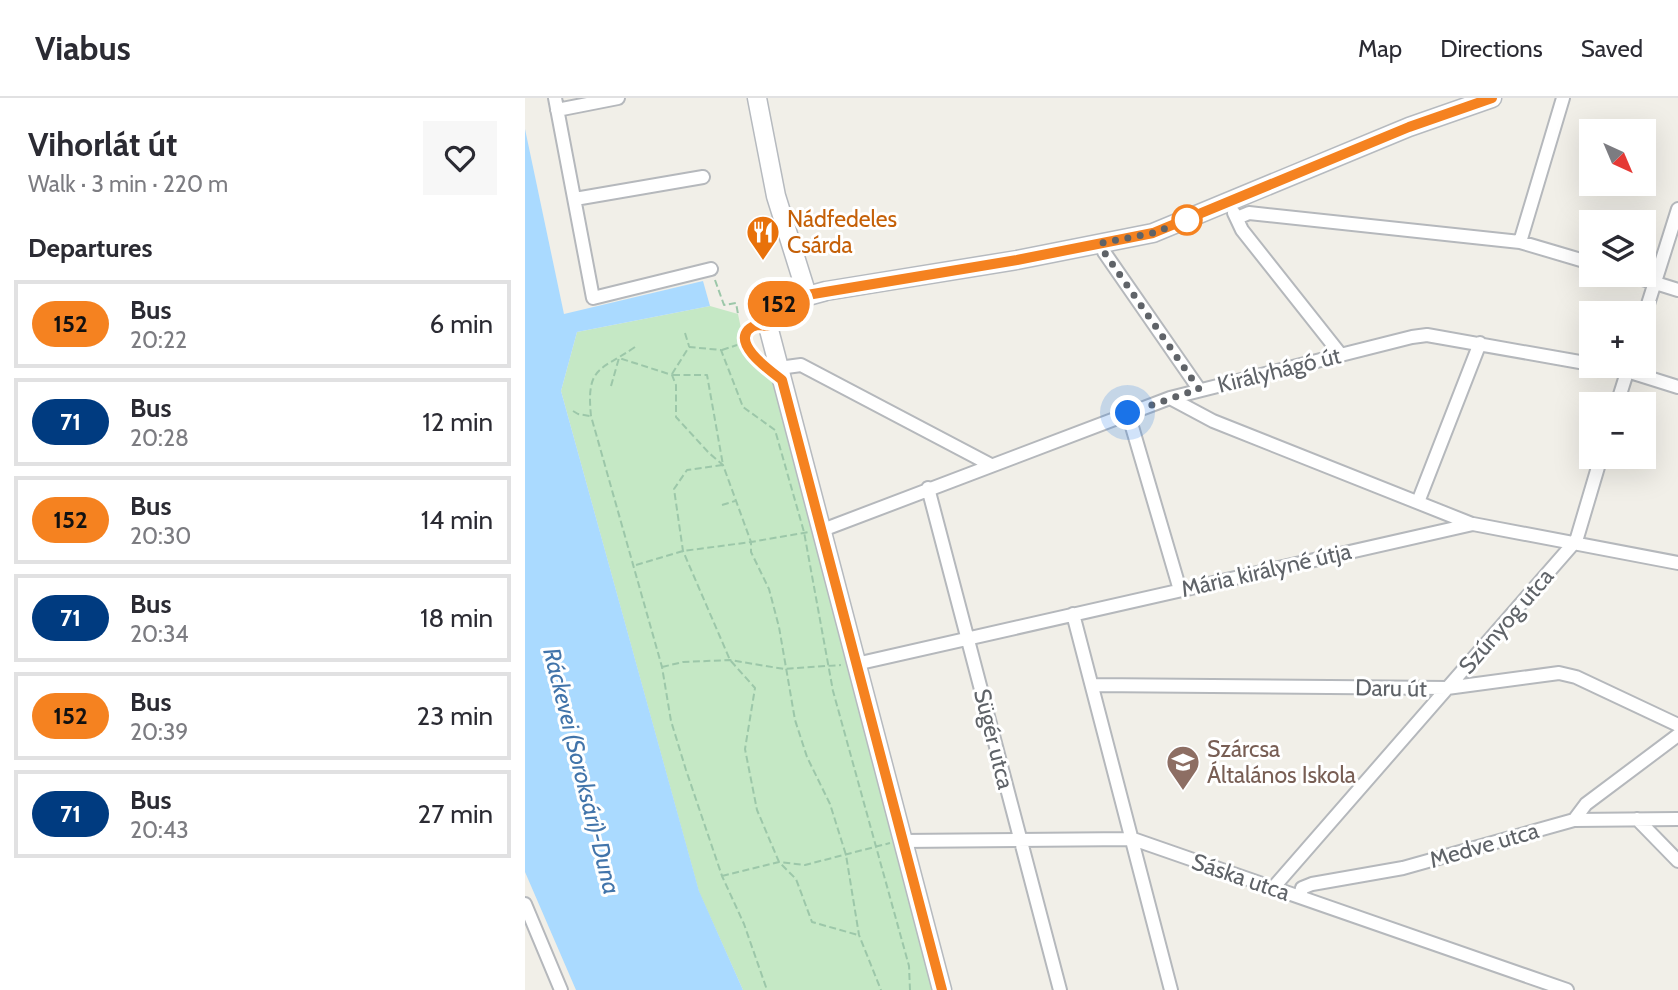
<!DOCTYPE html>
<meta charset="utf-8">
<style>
body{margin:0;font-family:Cabin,sans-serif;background:#f7f7f7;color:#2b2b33;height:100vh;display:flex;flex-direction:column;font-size:26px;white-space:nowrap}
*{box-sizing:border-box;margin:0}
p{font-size:23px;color:#7c7c81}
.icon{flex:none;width:38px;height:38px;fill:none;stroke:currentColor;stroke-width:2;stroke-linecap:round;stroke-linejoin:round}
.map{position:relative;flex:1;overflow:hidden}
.panel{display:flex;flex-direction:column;background:#fff;width:525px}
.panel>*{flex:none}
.badge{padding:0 14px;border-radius:23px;font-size:24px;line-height:46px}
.needle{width:46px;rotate:136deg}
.buttons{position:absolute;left:1054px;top:21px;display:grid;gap:14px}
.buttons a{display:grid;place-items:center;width:77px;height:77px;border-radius:0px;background:#fff;box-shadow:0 7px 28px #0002;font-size:35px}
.you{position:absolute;width:35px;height:35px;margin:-18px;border:5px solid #fff;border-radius:50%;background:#1a73e8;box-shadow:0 0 0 10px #1a73e833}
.map>.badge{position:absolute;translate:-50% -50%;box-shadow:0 0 0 4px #fff}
h2{padding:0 28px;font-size:26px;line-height:63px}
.round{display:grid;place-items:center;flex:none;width:74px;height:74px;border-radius:0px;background:#f7f7f7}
.summary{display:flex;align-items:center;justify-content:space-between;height:119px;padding:0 28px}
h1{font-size:33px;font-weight:800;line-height:52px}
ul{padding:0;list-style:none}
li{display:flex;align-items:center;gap:21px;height:88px;margin:0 14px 10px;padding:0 14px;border:4px solid #e1e1e2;border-radius:0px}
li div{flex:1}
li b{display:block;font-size:26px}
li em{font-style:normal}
li .badge{min-width:77px;font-weight:700;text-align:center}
header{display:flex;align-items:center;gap:42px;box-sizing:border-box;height:98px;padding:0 35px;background:#fff;border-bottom:2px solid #e1e1e2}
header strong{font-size:33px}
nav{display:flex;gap:38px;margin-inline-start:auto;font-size:24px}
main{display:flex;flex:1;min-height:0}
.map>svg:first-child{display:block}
.green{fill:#c5e8c5}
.water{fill:#aadaff}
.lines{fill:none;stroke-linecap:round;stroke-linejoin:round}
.lane-casing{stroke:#b5b8bc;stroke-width:10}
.street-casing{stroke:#b5b8bc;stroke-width:16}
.secondary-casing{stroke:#b6babf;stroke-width:21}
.path{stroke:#9cc7a9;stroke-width:2;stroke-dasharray:7 3.5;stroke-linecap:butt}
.lane{stroke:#fff;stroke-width:6}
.street{stroke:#fff;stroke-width:12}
.secondary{stroke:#fff;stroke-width:18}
.line-casing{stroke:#fff;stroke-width:16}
.line{stroke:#f58220;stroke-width:10}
.walk{stroke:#5f6368;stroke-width:7;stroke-dasharray:0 12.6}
.stop-dot{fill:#fff;stroke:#f58220;stroke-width:3.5}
.labels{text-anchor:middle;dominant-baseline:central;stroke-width:6;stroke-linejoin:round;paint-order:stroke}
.food-label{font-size:23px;fill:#c56008;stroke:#fff;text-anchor:start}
.street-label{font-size:23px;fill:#5f6368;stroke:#fff}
.education-label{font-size:23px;fill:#785e54;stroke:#fff;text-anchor:start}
.water-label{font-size:24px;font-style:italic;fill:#4174aa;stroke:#fff}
</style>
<header>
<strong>Viabus</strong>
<nav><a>Map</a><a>Directions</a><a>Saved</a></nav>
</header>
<main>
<section class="panel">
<div class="summary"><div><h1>Vihorlát út</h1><p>Walk · 3 min · 220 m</p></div><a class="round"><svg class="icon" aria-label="heart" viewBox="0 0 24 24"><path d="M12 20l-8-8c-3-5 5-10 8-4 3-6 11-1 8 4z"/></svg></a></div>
<h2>Departures</h2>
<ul>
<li><span class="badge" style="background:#f58220;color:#111">152</span><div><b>Bus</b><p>20:22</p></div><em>6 min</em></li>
<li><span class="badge" style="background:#003b80;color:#fff">71</span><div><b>Bus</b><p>20:28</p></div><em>12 min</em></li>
<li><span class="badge" style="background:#f58220;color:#111">152</span><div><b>Bus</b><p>20:30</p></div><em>14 min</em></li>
<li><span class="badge" style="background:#003b80;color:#fff">71</span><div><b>Bus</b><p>20:34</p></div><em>18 min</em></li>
<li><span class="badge" style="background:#f58220;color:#111">152</span><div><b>Bus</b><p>20:39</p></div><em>23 min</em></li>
<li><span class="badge" style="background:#003b80;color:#fff">71</span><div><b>Bus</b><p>20:43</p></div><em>27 min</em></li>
</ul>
</section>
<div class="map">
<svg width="1153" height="892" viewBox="0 0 1153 892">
<rect width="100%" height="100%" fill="#f1efe8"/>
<path class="green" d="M185,208l28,8 6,29 38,37 161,610h-200l-44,-98 -138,-501 16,-59z"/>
<path class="water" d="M0,31l39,185 139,-33 7,25 -133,26 -16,59 138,500 44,99h-167l-51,-118z"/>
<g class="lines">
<defs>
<path id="lane" d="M242,227c-8,0 -16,-1 -21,7 -9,16 20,34 30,43"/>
<path id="street" d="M30,0l38,200 118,-29
M32,12l61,-12
M50,101l128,-22
M709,115l8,17 99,125
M712,120l12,-5 271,29 71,21
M995,144l43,-144
M577,145l2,9 95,137
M1105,177l48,15
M1118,222l35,-111
M1074,268l28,5 51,16
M254,270l22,-3 190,100
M645,300l43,23 259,103
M1092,306l12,-38
M603,315l52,177
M403,390l132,502
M893,404l62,-159
M295,433l350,-133 242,-61 15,-2 164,29
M548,516l98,376
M331,566l617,-140 205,39
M567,587l355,3 112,-15 17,4 102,48
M1112,721l41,42
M1049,722l12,-16 92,-69
M376,743l232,-2 434,151
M748,790l300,-344 4,-6 24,-81
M775,799l2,-9 10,-4 91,-16 171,-48 104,-1
M0,806l36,86"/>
<path id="secondary" d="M232,0l19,98 31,99
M417,892l-163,-622 -11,-42 1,-12 13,-11 44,-12 191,-31 136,-27 256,-106 83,-29"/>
</defs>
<use href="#lane" class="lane-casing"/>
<use href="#street" class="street-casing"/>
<use href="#secondary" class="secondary-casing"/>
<path class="path" d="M190,182l9,25 12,-2 2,11
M160,235l4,13
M110,249c-35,24 -49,19 -44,69l71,251 9,54 15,49 36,106 22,48 23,66
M197,252l15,-5
M147,276l17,-27 32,3 22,57 32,23 29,102 29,159 76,275 1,24
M148,277h34l16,90 -36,5 -13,19 9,62 47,109 25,28 -10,61 12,61 22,52 17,17 16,43 46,13
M86,288l8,-28 53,17 4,10v32l33,36 14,12 28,77v10l18,37 10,38 16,93 12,37 23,47 16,51 13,80 22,55
M48,313l5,3 12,2
M197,407l13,-4
M111,467l47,-14 68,-9 58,-10
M137,569l21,-5 47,-2 54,9 57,-4
M197,778l57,-14 26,3 85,-22"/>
<use href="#lane" class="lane"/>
<use href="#street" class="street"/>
<use href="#secondary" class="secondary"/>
</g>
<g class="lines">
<defs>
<path id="line" d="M417,892l-160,-610c-11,-9 -48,-34 -34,-50 6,-6 12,-5 20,-4l1,-12 13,-11 25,-8 210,-35 136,-27 256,-106 83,-29"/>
</defs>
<use href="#line" class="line-casing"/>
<use href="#line" class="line"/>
<path class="walk" d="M603,315l71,-24 -95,-137 -2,-9 51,-10 34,-13"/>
</g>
<defs>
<symbol id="restaurant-pin" viewBox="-11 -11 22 30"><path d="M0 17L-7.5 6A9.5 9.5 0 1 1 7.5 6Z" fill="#e8710a" stroke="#fff"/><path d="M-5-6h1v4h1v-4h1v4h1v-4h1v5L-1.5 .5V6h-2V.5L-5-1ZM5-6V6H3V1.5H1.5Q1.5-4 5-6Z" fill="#fff"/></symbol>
<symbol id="school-pin" viewBox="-11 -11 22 30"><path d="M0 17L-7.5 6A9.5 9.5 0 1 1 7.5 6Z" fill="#8d6e63" stroke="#fff"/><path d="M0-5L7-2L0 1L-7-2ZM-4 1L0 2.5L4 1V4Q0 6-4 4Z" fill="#fff"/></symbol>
</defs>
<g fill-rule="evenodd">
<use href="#restaurant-pin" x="219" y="115" width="38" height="52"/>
<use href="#school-pin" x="639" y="645" width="38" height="52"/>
</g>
<circle class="stop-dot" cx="662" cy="122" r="14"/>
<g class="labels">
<g class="food-label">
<text x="262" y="121">Nádfedeles<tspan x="262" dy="26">Csárda</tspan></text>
</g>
<g class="street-label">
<text transform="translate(754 272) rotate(-14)">Királyhágó út</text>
<text transform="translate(741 472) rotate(-13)">Mária királyné útja</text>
<text transform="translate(981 523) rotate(-49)">Szúnyog utca</text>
<text transform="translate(866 590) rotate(1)">Daru út</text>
<text transform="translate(469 641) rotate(76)">Sügér utca</text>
<text transform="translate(959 747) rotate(-16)">Medve utca</text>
<text transform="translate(716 779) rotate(19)">Sáska utca</text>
</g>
<g class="education-label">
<text x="682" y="651">Szárcsa<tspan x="682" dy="26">Általános Iskola</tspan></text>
</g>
<g class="water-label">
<text transform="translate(57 673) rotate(76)">Ráckevei (Soroksári)-Duna</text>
</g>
</g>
</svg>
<div class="buttons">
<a><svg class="needle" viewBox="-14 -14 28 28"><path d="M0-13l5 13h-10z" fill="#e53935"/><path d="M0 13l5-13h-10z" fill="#7c7c81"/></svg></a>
<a><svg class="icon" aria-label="layers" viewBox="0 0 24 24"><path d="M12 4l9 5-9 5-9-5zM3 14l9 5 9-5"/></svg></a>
<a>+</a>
<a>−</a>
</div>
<div class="you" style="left:603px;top:315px"></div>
<b class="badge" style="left:254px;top:206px;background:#f58220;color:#111">152</b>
</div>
</main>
